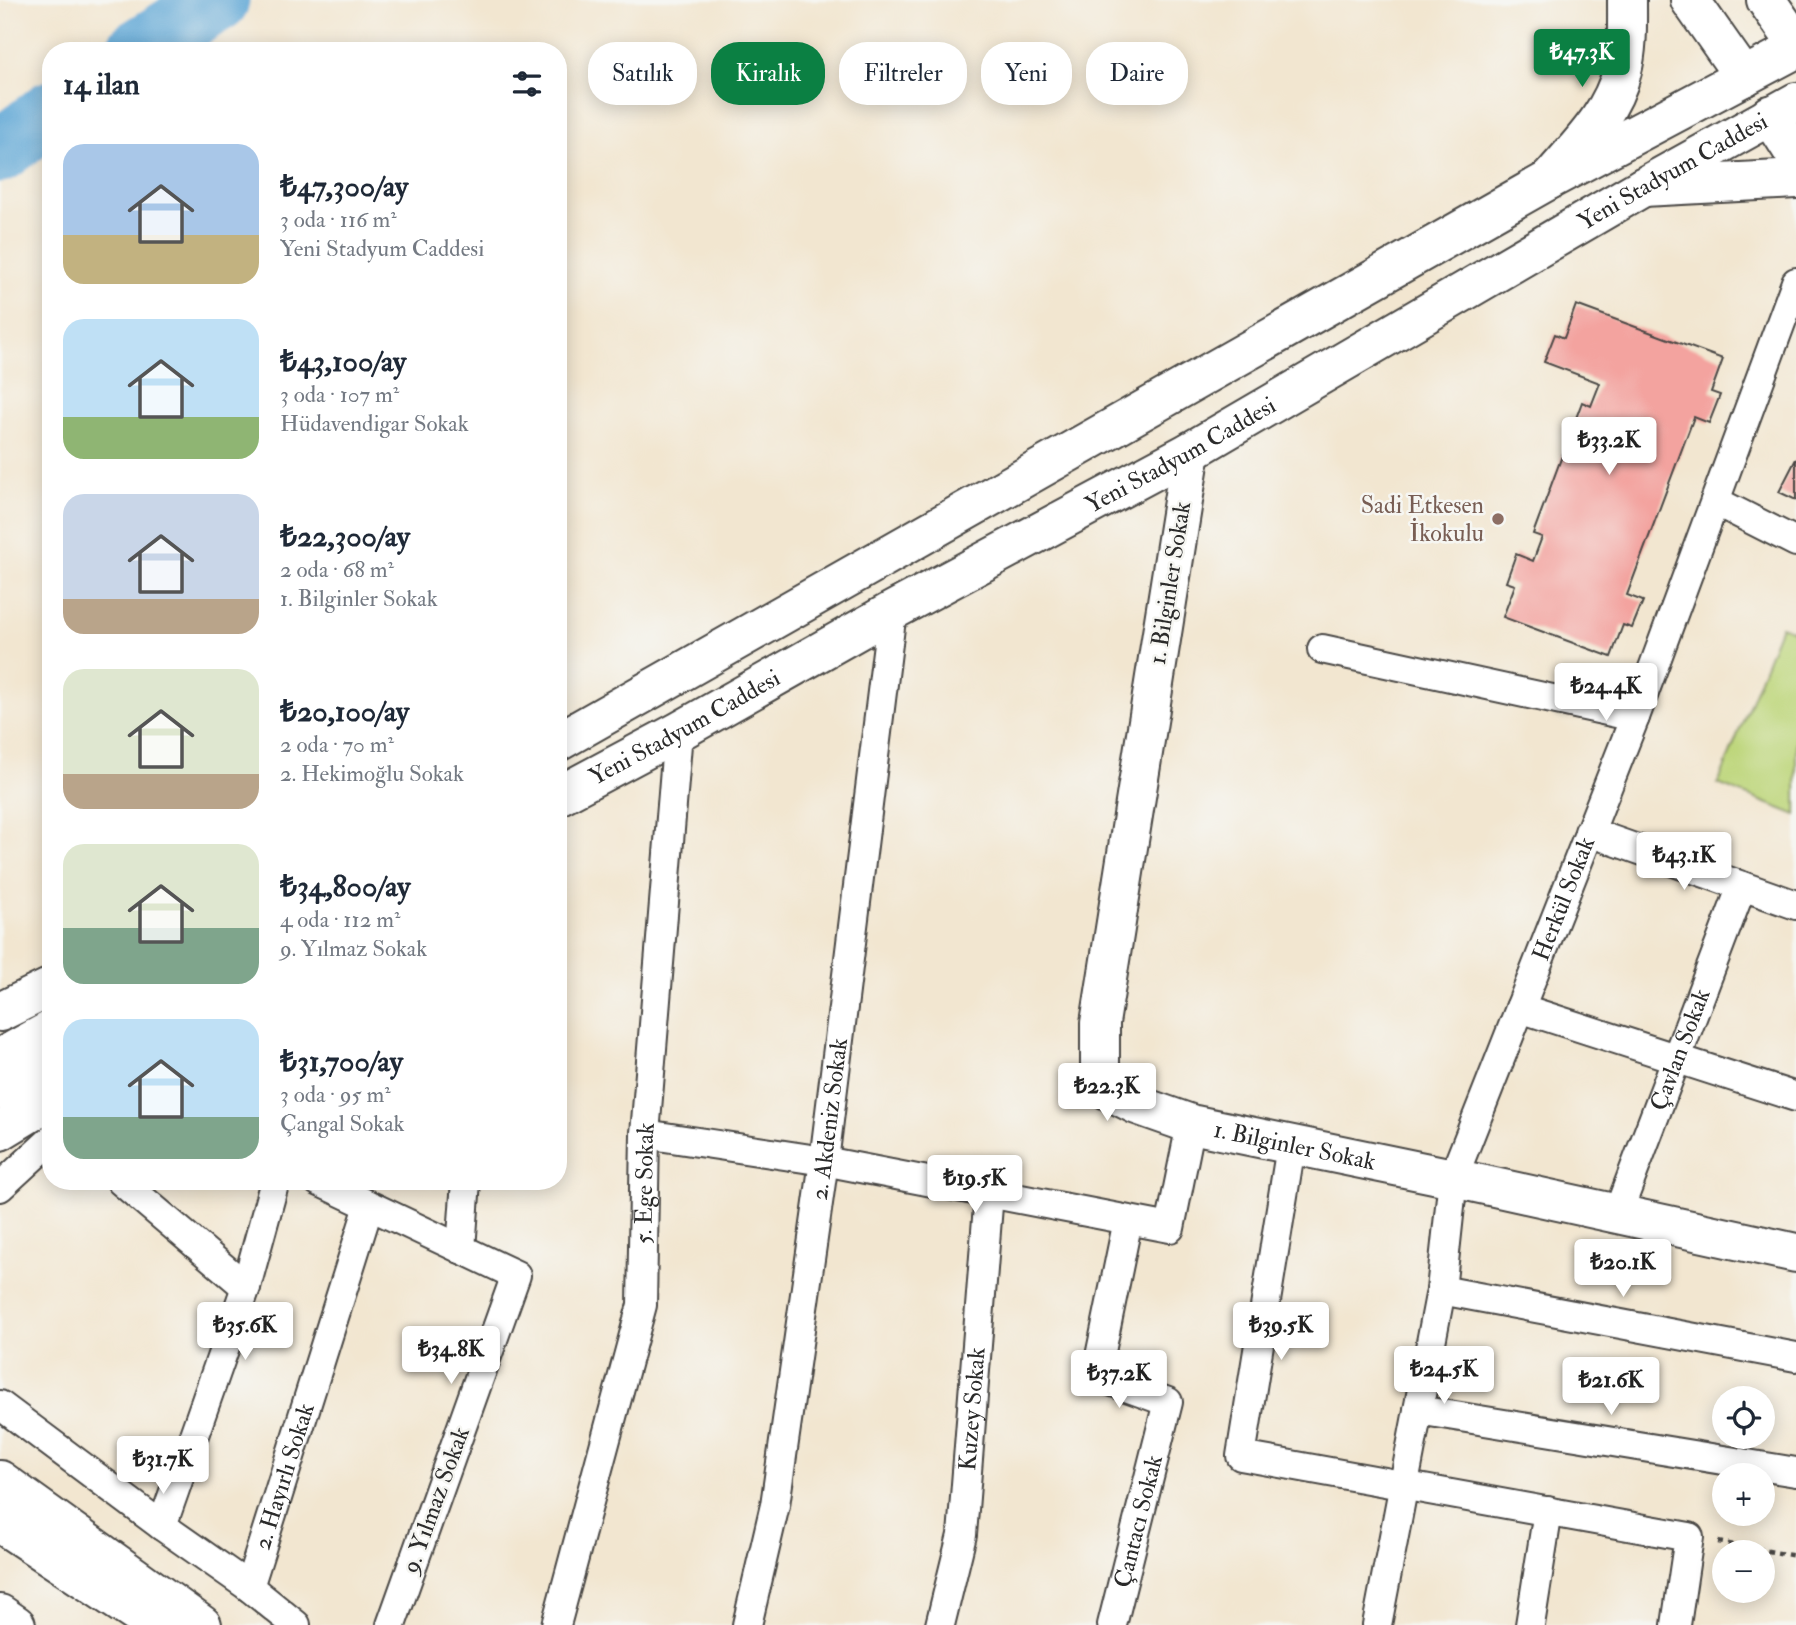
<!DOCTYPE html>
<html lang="tr">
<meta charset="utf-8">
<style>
:root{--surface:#fff;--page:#f2f2f3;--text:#1f2937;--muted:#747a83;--accent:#0b8043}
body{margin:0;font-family:"IM FELL Double Pica",serif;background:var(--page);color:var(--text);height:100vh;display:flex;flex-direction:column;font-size:26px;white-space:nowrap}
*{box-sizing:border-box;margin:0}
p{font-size:23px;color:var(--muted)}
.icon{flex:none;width:38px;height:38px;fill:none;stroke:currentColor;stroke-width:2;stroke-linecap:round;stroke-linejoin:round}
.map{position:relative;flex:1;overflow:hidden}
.side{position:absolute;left:42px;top:42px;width:525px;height:1148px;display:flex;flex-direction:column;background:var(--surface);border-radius:28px;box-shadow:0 4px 18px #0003}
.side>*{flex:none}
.guide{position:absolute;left:588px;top:42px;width:665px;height:63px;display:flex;gap:14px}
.buttons{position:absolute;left:1712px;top:1386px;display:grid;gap:14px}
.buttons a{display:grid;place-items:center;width:63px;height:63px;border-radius:50%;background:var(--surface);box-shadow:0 4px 18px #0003;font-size:35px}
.price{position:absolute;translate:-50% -60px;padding:0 16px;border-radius:7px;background:#fff;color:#222;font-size:23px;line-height:46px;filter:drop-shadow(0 2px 4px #0008)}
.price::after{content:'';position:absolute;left:50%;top:42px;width:21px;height:16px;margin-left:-10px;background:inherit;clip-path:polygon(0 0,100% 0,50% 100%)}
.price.current{background:var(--accent);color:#fff}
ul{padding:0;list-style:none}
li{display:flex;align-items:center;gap:21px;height:175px;padding:0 21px}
li span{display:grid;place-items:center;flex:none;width:196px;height:140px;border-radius:21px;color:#555}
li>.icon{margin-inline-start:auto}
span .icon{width:84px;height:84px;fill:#fffc;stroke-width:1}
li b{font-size:30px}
h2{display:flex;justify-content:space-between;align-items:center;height:84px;padding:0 21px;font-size:30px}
.pill{padding:0 24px;border-radius:28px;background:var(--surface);box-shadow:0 4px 18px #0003;font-size:24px;line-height:63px}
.pill.current{background:var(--accent);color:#fff}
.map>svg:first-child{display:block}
.green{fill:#bdd67a;stroke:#748052;stroke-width:2}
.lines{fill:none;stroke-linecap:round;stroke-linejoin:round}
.river{stroke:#5da6d5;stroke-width:63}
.building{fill:#f3a39f}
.street-casing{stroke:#494744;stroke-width:32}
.secondary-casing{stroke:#494744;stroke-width:42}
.primary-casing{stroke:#494744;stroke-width:42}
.path{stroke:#494744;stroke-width:4.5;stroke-dasharray:5 5;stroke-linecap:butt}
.street{stroke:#fff;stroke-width:28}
.secondary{stroke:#fff;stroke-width:38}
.primary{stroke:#fff;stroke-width:38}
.education-dot{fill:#8d6e63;stroke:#f6f6f2;stroke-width:2.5}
.labels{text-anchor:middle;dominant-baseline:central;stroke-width:5;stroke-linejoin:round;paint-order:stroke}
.street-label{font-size:24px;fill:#2b2b2b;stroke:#f6f6f2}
.education-label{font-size:24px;fill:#785e54;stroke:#f6f6f2;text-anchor:end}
</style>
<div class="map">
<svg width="1796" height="1625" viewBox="0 0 1796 1625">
<rect width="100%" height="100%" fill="#f6f6f2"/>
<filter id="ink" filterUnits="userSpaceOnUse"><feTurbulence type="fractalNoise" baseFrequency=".0143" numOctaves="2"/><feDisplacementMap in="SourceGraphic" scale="14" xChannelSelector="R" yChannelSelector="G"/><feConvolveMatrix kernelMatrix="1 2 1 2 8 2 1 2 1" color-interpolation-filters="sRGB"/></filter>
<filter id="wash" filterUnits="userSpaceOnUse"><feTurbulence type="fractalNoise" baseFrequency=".00686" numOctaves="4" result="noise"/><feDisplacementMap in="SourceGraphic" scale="28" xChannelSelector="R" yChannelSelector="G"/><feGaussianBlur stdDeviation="1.57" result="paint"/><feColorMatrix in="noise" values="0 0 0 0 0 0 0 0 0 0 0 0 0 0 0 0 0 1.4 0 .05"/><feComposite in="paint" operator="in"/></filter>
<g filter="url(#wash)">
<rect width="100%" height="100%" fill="#f2e6d0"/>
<path class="green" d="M1781,626L1796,632V815L1718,784Z"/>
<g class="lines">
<path class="river" d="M137,51L218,0
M0,151L51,112"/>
</g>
<g id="blocks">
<path class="building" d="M1576,305L1723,359L1711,392L1720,395L1709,423L1694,417L1627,595L1643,601L1632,628L1623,625L1611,657L1503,617L1515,585L1506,582L1516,554L1533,561L1542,537L1533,534L1582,402L1591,406L1600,383L1544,362L1555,334L1564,338Z
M1796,459V500L1779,492Z"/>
</g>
</g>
<g filter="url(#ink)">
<use href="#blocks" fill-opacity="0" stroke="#494744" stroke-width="2"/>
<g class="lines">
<g class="street-casing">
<g id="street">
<path d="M1715,501L1796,542"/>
<path d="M1322,649L1635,717"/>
<path d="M1589,832L1796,905"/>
<path d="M1520,1008L1796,1097"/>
<path d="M645,1134L824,1161L1170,1228L1191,1124"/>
<path d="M1291,1146L1241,1456L1689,1537L1676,1625"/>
<path d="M121,1181L246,1287"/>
<path d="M318,1181L516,1275L391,1625"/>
<path d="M0,1187L51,1140"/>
<path id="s1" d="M1617,1215L1742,886"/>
<path d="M461,1249L466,1181"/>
<path d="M1441,1290L1796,1357"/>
<path d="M0,1405L162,1526L249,1587L296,1625"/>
<path d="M1418,1410L1796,1472"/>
<path d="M162,1526L246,1287L275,1181"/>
<path id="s2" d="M249,1587L369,1206"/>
<path id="s3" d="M556,1625L642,1305L645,1134L678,732"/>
<path id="s4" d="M747,1625L775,1505L824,1161L892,611"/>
<path id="s5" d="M940,1625L962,1535L989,1193"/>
<path id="s6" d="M1112,1625L1168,1402L1096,1376L1128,1220"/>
<path id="s7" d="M1377,1625L1441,1290L1453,1178L1635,717L1796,282"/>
<path d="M1530,1625L1548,1511"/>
</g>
</g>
<g class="secondary-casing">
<g id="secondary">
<path d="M1690,0L1744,77"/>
<path d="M1766,0L1796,43"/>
<path d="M1770,115L1796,156"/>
<path d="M1549,180C1577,147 1612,114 1622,71C1628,48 1627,24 1627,0"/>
<path d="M1643,187L1796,179"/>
<path id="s8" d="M1191,451L1100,1023V1086L1137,1105L1191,1124L1453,1178L1796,1253"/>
</g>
</g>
<g class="primary-casing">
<g id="primary">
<path d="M558,742L1549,180L1796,49"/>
<path id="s9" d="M558,796L678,732L892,611L1191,451L1643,187L1796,102"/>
<path d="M0,1012L51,987"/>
<path d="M0,1058L51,1030"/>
<path d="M0,1090L51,1063"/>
<path d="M0,1131L51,1100"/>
<path d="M0,1480L202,1625"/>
<path d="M0,1523L154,1625"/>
<path d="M0,1614L16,1625"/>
</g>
</g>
<path class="path" d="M1718,1542L1796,1556"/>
<use href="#street" class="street"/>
<use href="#secondary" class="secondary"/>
<use href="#primary" class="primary"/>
</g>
</g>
<circle class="education-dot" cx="1498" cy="519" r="7"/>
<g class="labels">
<g class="street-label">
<text stroke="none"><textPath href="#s9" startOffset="1278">Yeni Stadyum Caddesi</textPath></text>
<text stroke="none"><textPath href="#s9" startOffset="710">Yeni Stadyum Caddesi</textPath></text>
<text transform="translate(1170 583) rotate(-81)">1. Bilginler Sokak</text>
<text stroke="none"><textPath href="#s9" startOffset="144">Yeni Stadyum Caddesi</textPath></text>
<text stroke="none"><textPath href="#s7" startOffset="754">Herkül Sokak</textPath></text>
<text stroke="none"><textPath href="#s1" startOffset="177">Çavlan Sokak</textPath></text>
<text stroke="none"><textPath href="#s4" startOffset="513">2. Akdeniz Sokak</textPath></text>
<text stroke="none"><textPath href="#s8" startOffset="847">1. Bilginler Sokak</textPath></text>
<text stroke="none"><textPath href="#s3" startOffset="453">5. Ege Sokak</textPath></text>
<text stroke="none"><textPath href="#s5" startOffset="219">Kuzey Sokak</textPath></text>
<text stroke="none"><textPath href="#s2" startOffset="116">2. Hayırlı Sokak</textPath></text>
<text transform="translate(436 1500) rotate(-70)">9. Yılmaz Sokak</text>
<text stroke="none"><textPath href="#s6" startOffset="107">Çantacı Sokak</textPath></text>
</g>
<g class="education-label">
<text x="1484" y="505">Sadi Etkesen<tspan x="1484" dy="28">İkokulu</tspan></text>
</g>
</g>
</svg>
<div class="buttons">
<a><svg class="icon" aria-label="locate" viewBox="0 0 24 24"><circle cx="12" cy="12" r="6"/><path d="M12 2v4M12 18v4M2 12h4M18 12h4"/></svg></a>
<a>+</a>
<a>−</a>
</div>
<b class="price current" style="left:1582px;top:89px">₺47.3K</b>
<b class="price" style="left:1609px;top:477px">₺33.2K</b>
<b class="price" style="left:1606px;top:723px">₺24.4K</b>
<b class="price" style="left:1684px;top:892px">₺43.1K</b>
<b class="price" style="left:1107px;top:1123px">₺22.3K</b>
<b class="price" style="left:975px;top:1215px">₺19.5K</b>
<b class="price" style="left:1623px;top:1299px">₺20.1K</b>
<b class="price" style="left:245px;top:1362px">₺35.6K</b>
<b class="price" style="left:1281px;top:1362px">₺39.5K</b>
<b class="price" style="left:451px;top:1386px">₺34.8K</b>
<b class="price" style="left:1444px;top:1406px">₺24.5K</b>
<b class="price" style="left:1119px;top:1410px">₺37.2K</b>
<b class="price" style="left:1611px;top:1417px">₺21.6K</b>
<b class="price" style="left:163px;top:1496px">₺31.7K</b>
<div class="guide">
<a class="pill">Satılık</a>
<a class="pill current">Kiralık</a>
<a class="pill">Filtreler</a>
<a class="pill">Yeni</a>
<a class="pill">Daire</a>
</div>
<section class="side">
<h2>14 ilan<svg class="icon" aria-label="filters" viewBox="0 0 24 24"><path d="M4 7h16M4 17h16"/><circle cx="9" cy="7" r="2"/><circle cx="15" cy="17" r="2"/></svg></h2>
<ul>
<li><span style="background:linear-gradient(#a9c7e8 65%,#c2b280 0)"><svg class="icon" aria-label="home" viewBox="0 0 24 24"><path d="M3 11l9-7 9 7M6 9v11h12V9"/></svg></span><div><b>₺47,300/ay</b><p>3 oda · 116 m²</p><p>Yeni Stadyum Caddesi</p></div></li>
<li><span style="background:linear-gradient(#bfe0f5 70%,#8fb573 0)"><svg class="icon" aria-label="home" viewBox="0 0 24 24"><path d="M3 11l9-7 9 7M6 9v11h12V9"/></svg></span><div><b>₺43,100/ay</b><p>3 oda · 107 m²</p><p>Hüdavendigar Sokak</p></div></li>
<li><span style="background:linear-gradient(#c9d6e8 75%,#b9a48a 0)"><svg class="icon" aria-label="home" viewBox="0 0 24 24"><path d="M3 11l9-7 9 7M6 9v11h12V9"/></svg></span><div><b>₺22,300/ay</b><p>2 oda · 68 m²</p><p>1. Bilginler Sokak</p></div></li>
<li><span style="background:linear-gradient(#dfe7d0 75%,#b9a48a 0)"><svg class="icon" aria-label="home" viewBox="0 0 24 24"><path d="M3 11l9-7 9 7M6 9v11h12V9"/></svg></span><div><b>₺20,100/ay</b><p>2 oda · 70 m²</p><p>2. Hekimoğlu Sokak</p></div></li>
<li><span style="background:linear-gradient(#dfe7d0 60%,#7fa58c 0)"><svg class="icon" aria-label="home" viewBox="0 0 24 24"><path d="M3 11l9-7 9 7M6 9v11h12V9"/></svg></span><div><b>₺34,800/ay</b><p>4 oda · 112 m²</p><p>9. Yılmaz Sokak</p></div></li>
<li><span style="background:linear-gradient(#bfe0f5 70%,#7fa58c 0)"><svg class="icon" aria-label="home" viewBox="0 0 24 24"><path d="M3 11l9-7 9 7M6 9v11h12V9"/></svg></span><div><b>₺31,700/ay</b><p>3 oda · 95 m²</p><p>Çangal Sokak</p></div></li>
</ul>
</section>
</div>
